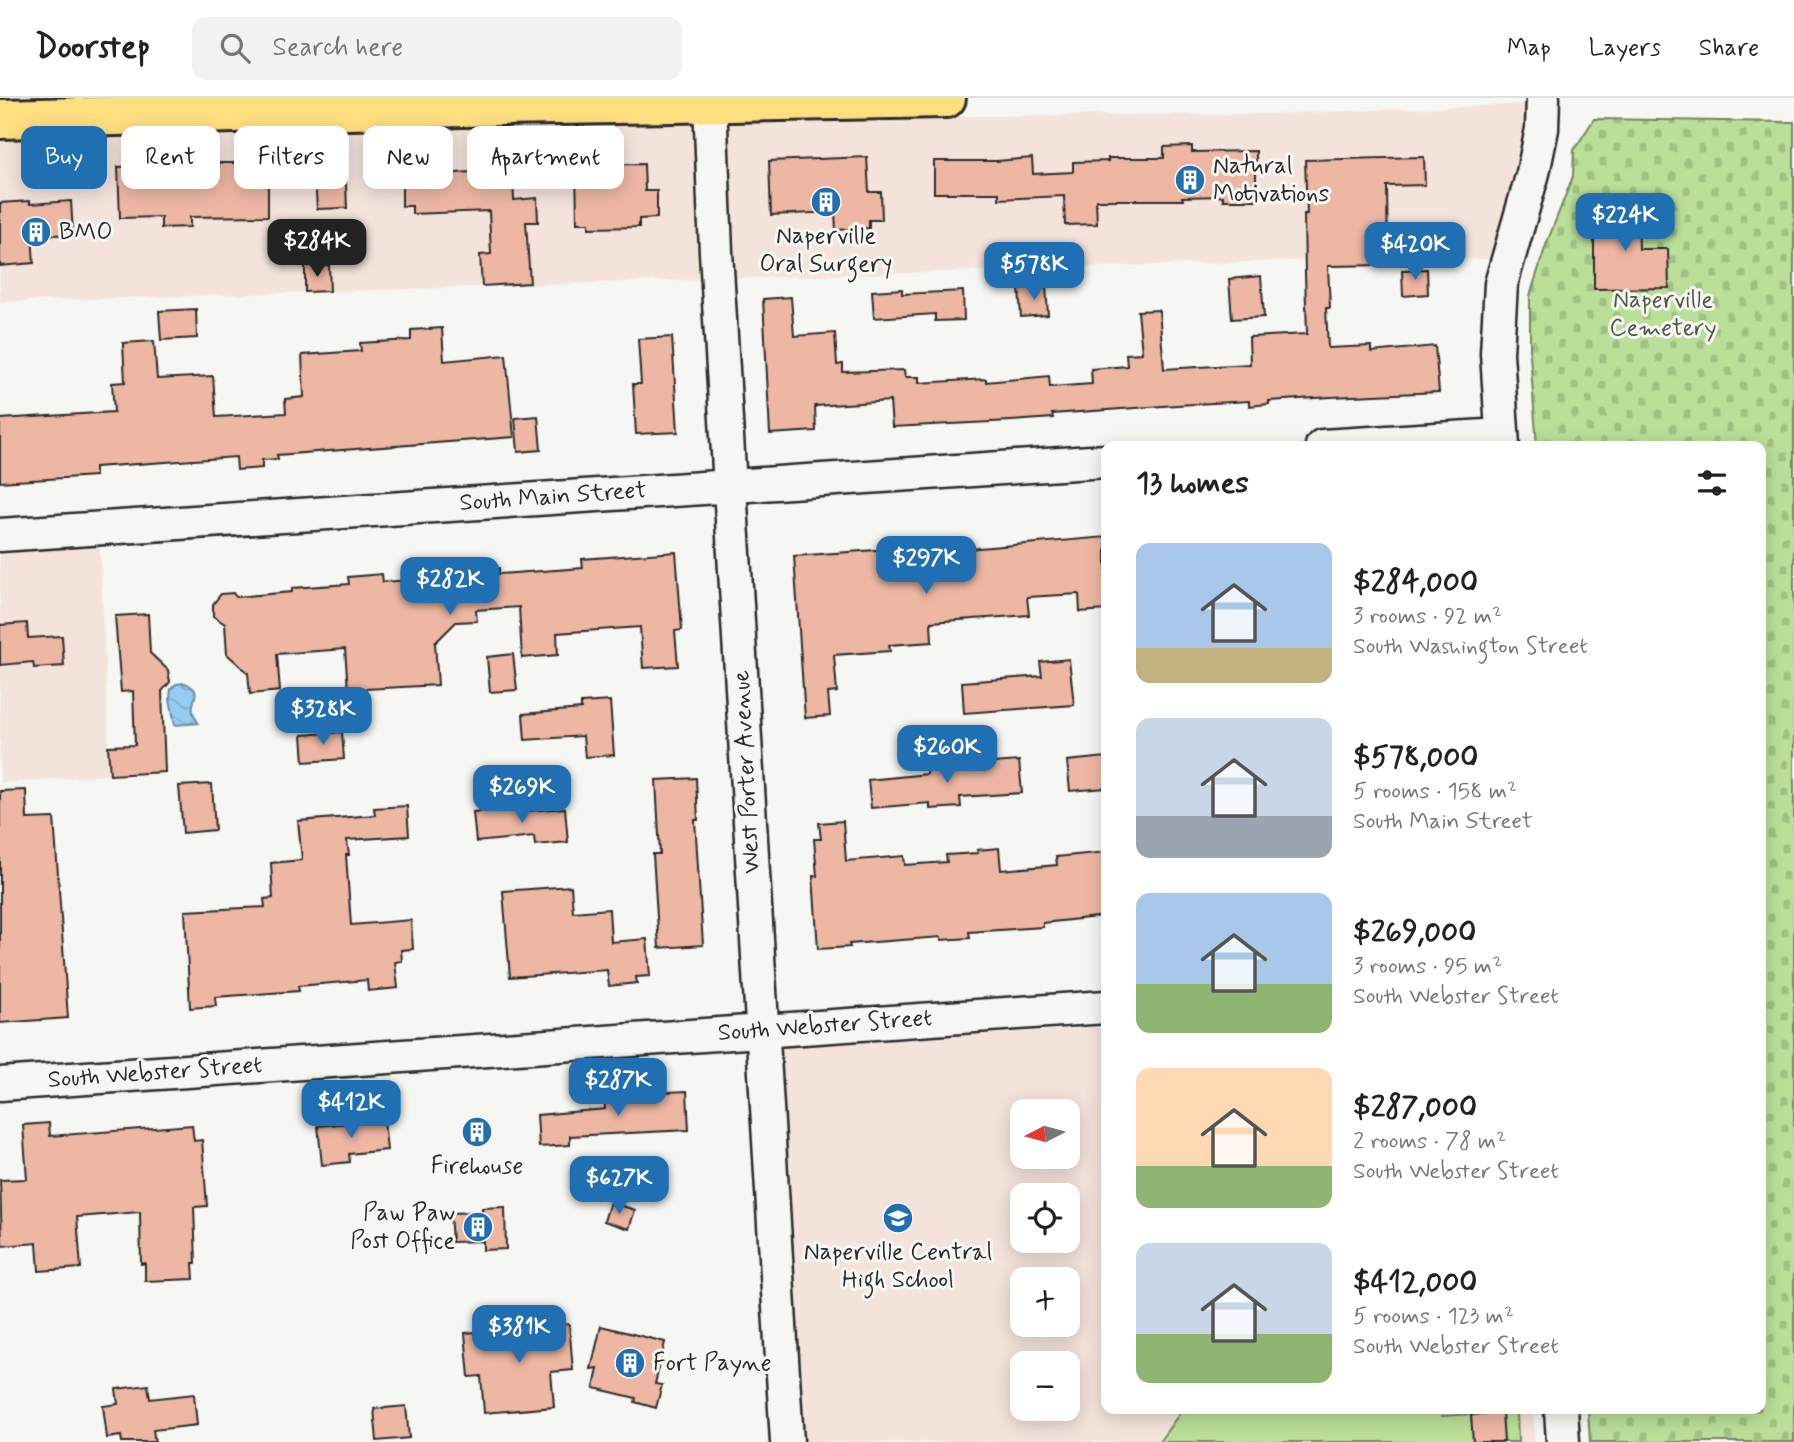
<!DOCTYPE html>
<meta charset="utf-8">
<style>
:root{--surface:#fff;--page:#f2f2f2;--text:#222;--muted:#767676;--line:#e0e0e0;--accent:#1f6fb2}
body{margin:0;font-family:Mynerve,sans-serif;background:var(--page);color:var(--text);height:100vh;display:flex;flex-direction:column;font-size:26px;white-space:nowrap}
*{box-sizing:border-box;margin:0}
p{font-size:23px;color:var(--muted)}
.icon{flex:none;width:38px;height:38px;fill:none;stroke:currentColor;stroke-width:2;stroke-linecap:round;stroke-linejoin:round}
.map{position:relative;flex:1;overflow:hidden}
.details{position:absolute;left:1101px;top:343px;width:665px;height:973px;display:flex;flex-direction:column;background:var(--surface);border-radius:14px;box-shadow:0 4px 18px #0003}
.details>*{flex:none}
.hud{position:absolute;left:21px;top:28px;width:665px;height:63px;display:flex;gap:14px}
.needle{width:46px;rotate:264deg}
.controls{position:absolute;left:1010px;top:1001px;display:grid;gap:14px}
.controls a{display:grid;place-items:center;width:70px;height:70px;border-radius:14px;background:var(--surface);box-shadow:0 4px 18px #0003;font-size:35px}
.price{position:absolute;translate:-50% -60px;padding:0 16px;border-radius:14px;background:var(--accent);color:#fff;font-size:23px;line-height:46px;filter:drop-shadow(0 2px 4px #0008)}
.price::after{content:'';position:absolute;left:50%;top:42px;width:21px;height:16px;margin-left:-10px;background:inherit;clip-path:polygon(0 0,100% 0,50% 100%)}
.price.on{background:#222;color:#fff}
ul{padding:0;list-style:none}
li{display:flex;align-items:center;gap:21px;height:175px;padding:0 35px}
li span{display:grid;place-items:center;flex:none;width:196px;height:140px;border-radius:14px;color:#555}
li>.icon{margin-inline-start:auto}
span .icon{width:84px;height:84px;fill:#fffc;stroke-width:1}
li b{font-size:30px}
h2{display:flex;justify-content:space-between;align-items:center;height:84px;padding:0 35px;font-size:30px}
.tag{padding:0 24px;border-radius:14px;background:var(--surface);box-shadow:0 4px 18px #0003;font-size:24px;line-height:63px}
.tag.on{background:var(--accent);color:#fff}
header{display:flex;align-items:center;gap:42px;box-sizing:border-box;height:98px;padding:0 35px;background:var(--surface);border-bottom:2px solid var(--line)}
header strong{font-size:33px}
nav{display:flex;gap:38px;margin-inline-start:auto;font-size:24px}
.search{width:490px;height:63px;background:var(--page);display:flex;align-items:center;gap:18px;box-sizing:border-box;padding:0 24px;border-radius:14px;color:var(--muted);font-size:26px}
.map>svg:first-child{display:block}
.built{fill:#f4e3db;fill-rule:evenodd}
.grass{fill:#bbdf99;stroke:#738562;stroke-width:2}
.cemetery{fill:url(#cemetery-stones);stroke:#738562;stroke-width:2}
.water{fill:url(#water-waves);stroke:#6a8ca3;stroke-width:2}
.building{fill:#eeb7a4;stroke:#2b2b2b;stroke-width:2}
.lines{fill:none;stroke-linecap:round;stroke-linejoin:round}
.minor-casing{stroke:#2b2b2b;stroke-width:37}
.major-casing{stroke:#2b2b2b;stroke-width:44}
.minor{stroke:#f6f6f2;stroke-width:32}
.major{stroke:#fedf80;stroke-width:38}
.labels{text-anchor:middle;dominant-baseline:central;stroke-width:6;stroke-linejoin:round;paint-order:stroke}
.poi-label{font-size:24px;fill:#2b2b2b;stroke:#f6f6f2;text-anchor:start}
.park-label{font-size:24px;fill:#4f5846;stroke:#f6f6f2}
.street-label{font-size:24px;fill:#2b2b2b;stroke:#f6f6f2}
</style>
<header>
<strong>Doorstep</strong>
<div class="search"><svg class="icon" aria-label="search" viewBox="0 0 24 24"><circle cx="10" cy="10" r="6"/><path d="M15 15l6 6"/></svg>Search here</div>
<nav><a>Map</a><a>Layers</a><a>Share</a></nav>
</header>
<div class="map">
<svg width="1794" height="1344" viewBox="0 0 1794 1344">
<defs>
<pattern id="cemetery-stones" width="16" height="16" patternUnits="userSpaceOnUse" patternTransform="scale(1.75)"><rect width="16" height="16" fill="#bbdf99"/><path d="M2 7V4a2 2 0 0 1 4 0v3zM10 15v-3a2 2 0 0 1 4 0v3z" fill="#a1c084"/></pattern>
<pattern id="water-waves" width="16" height="10" patternUnits="userSpaceOnUse" patternTransform="scale(1.75)"><rect width="16" height="10" fill="#94ccf3"/><path d="M0 5q4-4 8 0t8 0" fill="none" stroke="#80afd0"/></pattern>
</defs>
<rect width="100%" height="100%" fill="#f6f6f2"/>
<filter id="ink" filterUnits="userSpaceOnUse"><feTurbulence type="fractalNoise" baseFrequency=".0143" numOctaves="2"/><feDisplacementMap in="SourceGraphic" scale="14" xChannelSelector="R" yChannelSelector="G"/><feConvolveMatrix kernelMatrix="1 2 1 2 8 2 1 2 1" color-interpolation-filters="sRGB"/></filter>
<g filter="url(#ink)">
<path class="built" d="M1531,6L1490,166L1488,161L1280,163L0,204V37L710,20L1269,16Z
M99,432L110,677L0,685V440Z
M1106,929V1311H1533L1535,1344H788L763,950ZM1022,1013H1068V1059H1022ZM1022,1097H1068V1143H1022ZM1022,1181H1068V1227H1022ZM1022,1265H1068V1311H1022Z"/>
<path class="grass" d="M1183,1311H1441L1442,1318L1517,1313L1518,1344H1159Z"/>
<path class="cemetery" d="M1594,21L1794,24V1344H1590L1588,1311H1760V348H1537L1530,257V198L1546,147L1573,78L1574,52Z"/>
<path class="water" d="M185,585C205,594 190,601 193,614C194,618 197,621 198,625L175,627L170,601L171,591L176,586Z"/>
<path class="building" d="M1192,48V54L1256,53V102H1223V98L1182,99L1183,102H1096L1097,126L1065,127L1064,98L999,101V95H934V63H997L1032,60L1033,76L1073,74V64L1108,63V60H1164V49Z
M247,57H256L268,69V118L190,119V129L161,130V119L120,120L118,69L145,68V72L219,69V65H237Z
M867,59L869,94H881L882,122H869V130L836,132L835,114L771,117L769,63Z
M1424,59L1425,87L1387,88L1388,167L1328,168L1330,210H1326L1328,250L1371,248V254L1435,248L1439,294L1331,299L1269,303V306L1249,308V303L1177,307L1052,316L1053,320L1011,323L892,329L890,303L815,308L816,333L770,336L763,201L791,199L794,238L835,235L837,267L843,266V274L904,272L905,279H919V285L986,281V284L1049,278L1050,289L1092,286L1091,271L1127,268L1126,256L1142,255L1138,213L1159,212L1164,271L1250,266L1249,239L1307,236L1305,176L1304,116H1307L1305,62Z
M512,61L514,102L537,100L538,124H526L530,185L482,188L480,157L491,156L489,113L412,116V108H402V69L441,67V76L487,73L486,63Z
M345,63L347,110L317,111L314,65Z
M644,66L645,93H657V120L639,121V129L589,130V125H577L576,67Z
M30,103V106L71,103L73,136L32,138L34,165L0,168V105Z
M1594,108H1638L1639,151H1668L1669,190L1594,191Z
M329,167L330,193L305,194V168Z
M1427,171L1428,196L1403,198L1402,172Z
M1261,178L1264,219L1232,221L1229,181Z
M1046,188L1048,217L1021,219L1019,190Z
M902,191V196L963,193L964,222L935,223V216L874,220L872,193Z
M196,211L197,240L161,242L159,213Z
M442,230L444,263L506,257L514,339L277,357L278,361L262,362V370L237,372L236,359L95,369V378L0,384V321L114,314L112,285L125,284L123,245L154,243L157,281L213,278L216,319L286,315L285,301L304,299L302,257L361,253L360,245L411,242V232Z
M672,239L678,334L636,336L633,286H641L638,241Z
M538,318L541,352L518,354L515,320Z
M1106,439V512L1080,514L1079,496L1027,499L1029,517L931,524L932,544L889,547L890,553L834,557L837,594L828,595L830,618L805,620L794,458L917,449L916,443L943,441L944,453Z
M676,454L682,532L675,533L678,568L643,570L640,529L557,535L558,557L522,560L519,509L476,512L477,523L456,524L435,545L438,587L348,592L345,551L277,556L280,593L250,596L248,575L227,556L225,526L213,518V506L221,496L233,495L236,499L292,494V490L349,486L348,479L382,476L383,484L456,479V473L499,470V476L583,470L582,461Z
M148,516L150,555L168,572L170,584L162,593L165,674L110,677L108,648L135,647L133,593L121,594L115,518Z
M27,525L28,540L62,538L64,568L34,570L33,564L0,567V527Z
M513,556L517,592L490,594L487,559Z
M1069,561L1074,607L964,615L962,584L1042,578L1040,564Z
M610,603L614,657L585,659L583,638L525,642L523,616L581,611V605Z
M342,634L344,661L304,664L302,637Z
M1106,659V690L1070,693L1067,663Z
M1019,663L1022,695L960,699L961,709L930,711V705L871,710L868,682L927,676V670Z
M696,680L698,722H695L703,847L659,850L653,756H660L656,682Z
M212,686L215,732L183,735L179,688Z
M26,692L27,721L54,720L68,920L0,925V693Z
M407,708L409,738L347,742L349,757H346L351,827L411,822L413,851L401,852L402,863L395,864L398,890L368,893L367,882L298,888L299,893L215,899L216,908L190,910L185,813L265,809L264,801L273,800L271,765L302,762L298,723L375,717L374,710Z
M526,709L527,713L565,710L568,744L535,747L534,738L476,744L473,714Z
M843,723L846,763L904,758L905,767L947,764L946,757L978,755L977,752L999,750L1001,772L1057,767L1056,759L1106,754V818L1043,825V829L969,834L970,840L941,842V839L849,846L850,849L818,851L813,778H817L814,741H821L819,725Z
M571,788L573,814L609,811L611,844L647,841L650,878L636,879L637,885L609,888L607,872L510,879L503,793Z
M687,993L689,1032L570,1038V1047L539,1049L537,1017L605,1011L604,997Z
M384,1022L387,1052L349,1056L350,1064L322,1067L318,1028Z
M49,1025L50,1038L192,1027L194,1043L202,1042L207,1108L194,1109L196,1165H193L194,1181L145,1183V1165L141,1166L140,1114L77,1119L81,1170L39,1173L37,1145L2,1148L0,1082L27,1081L23,1027Z
M610,1104L635,1112L629,1131L604,1123Z
M505,1109L506,1151L483,1152V1143L452,1144L450,1115L482,1114V1110Z
M569,1226L573,1272L551,1274L554,1309L484,1315L481,1278L469,1279L465,1235Z
M601,1228L665,1244L655,1286L662,1287L656,1310L635,1304L636,1300L594,1290L598,1270L591,1271Z
M148,1287L150,1301L194,1296L197,1327L153,1332L155,1344H122L121,1338L107,1340L103,1308L118,1306L116,1291Z
M406,1308L409,1340L377,1343L374,1311Z
M1502,1314L1504,1344H1473L1471,1317Z"/>
<g class="lines">
<g class="minor-casing">
<path id="minor" d="M710,4L716,154L787,1344
M1322,348L1502,337
M1503,348L1497,255L1501,186L1533,75L1542,31L1543,0
M0,437L1106,363
M0,986L1106,909
M1561,1311L1563,1344"/>
</g>
<g class="major-casing">
<path id="major" d="M0,21L502,8L946,0"/>
</g>
<use href="#minor" class="minor"/>
<use href="#major" class="major"/>
</g>
</g>
<defs>
<g id="building-disc" transform="scale(1.575)"><circle r="9.5" fill="#1f6fb2" stroke="#f6f6f2"/><path d="M-4-6H4V6H1V3H-1V6H-4ZM-2.5-4.3h1.7v1.8h-1.7ZM.8-4.3h1.7v1.8H.8ZM-2.5-1h1.7V.8h-1.7ZM.8-1h1.7V.8H.8Z" fill="#fff"/></g>
<g id="school-disc" transform="scale(1.575)"><circle r="9.5" fill="#1f6fb2" stroke="#f6f6f2"/><path d="M0-5L7-2L0 1L-7-2ZM-4 1L0 2.5L4 1V4Q0 6-4 4Z" fill="#fff"/></g>
</defs>
<g fill-rule="evenodd">
<use href="#building-disc" x="1190" y="82"/>
<use href="#building-disc" x="826" y="104"/>
<use href="#building-disc" x="36" y="134"/>
<use href="#building-disc" x="477" y="1034"/>
<use href="#school-disc" x="898" y="1120"/>
<use href="#building-disc" x="478" y="1129"/>
<use href="#building-disc" x="630" y="1265"/>
</g>
<g class="labels">
<g class="poi-label">
<text x="1213" y="68">Natural<tspan x="1213" dy="28">Motivations</tspan></text>
<text x="59" y="134">BMO</text>
<text x="826" y="138" text-anchor="middle">Naperville<tspan x="826" dy="28">Oral Surgery</tspan></text>
<text x="477" y="1068" text-anchor="middle">Firehouse</text>
<text x="455" y="1115" text-anchor="end">Paw Paw<tspan x="455" dy="28">Post Office</tspan></text>
<text x="898" y="1154" text-anchor="middle">Naperville Central<tspan x="898" dy="28">High School</tspan></text>
<text x="653" y="1265">Fort Payne</text>
</g>
<g class="park-label">
<text x="1663" y="202">Naperville<tspan x="1663" dy="28">Cemetery</tspan></text>
</g>
<g class="street-label">
<text transform="translate(553 399) rotate(-4)">South Main Street</text>
<text transform="translate(747 674) rotate(-93)">West Porter Avenue</text>
<text transform="translate(825 928) rotate(-4)">South Webster Street</text>
<text transform="translate(155 975) rotate(-4)">South Webster Street</text>
</g>
</g>
</svg>
<div class="controls">
<a><svg class="needle" viewBox="-14 -14 28 28"><path d="M0-13l5 13h-10z" fill="#e53935"/><path d="M0 13l5-13h-10z" fill="#767676"/></svg></a>
<a><svg class="icon" aria-label="locate" viewBox="0 0 24 24"><circle cx="12" cy="12" r="6"/><path d="M12 2v4M12 18v4M2 12h4M18 12h4"/></svg></a>
<a>+</a>
<a>−</a>
</div>
<b class="price" style="left:1625px;top:155px">$224K</b>
<b class="price on" style="left:317px;top:181px">$284K</b>
<b class="price" style="left:1415px;top:184px">$420K</b>
<b class="price" style="left:1034px;top:204px">$578K</b>
<b class="price" style="left:926px;top:498px">$297K</b>
<b class="price" style="left:450px;top:519px">$282K</b>
<b class="price" style="left:323px;top:649px">$328K</b>
<b class="price" style="left:947px;top:687px">$260K</b>
<b class="price" style="left:522px;top:727px">$269K</b>
<b class="price" style="left:618px;top:1020px">$287K</b>
<b class="price" style="left:351px;top:1042px">$412K</b>
<b class="price" style="left:619px;top:1118px">$627K</b>
<b class="price" style="left:519px;top:1267px">$381K</b>
<div class="hud">
<a class="tag on">Buy</a>
<a class="tag">Rent</a>
<a class="tag">Filters</a>
<a class="tag">New</a>
<a class="tag">Apartment</a>
</div>
<section class="details">
<h2>13 homes<svg class="icon" aria-label="filters" viewBox="0 0 24 24"><path d="M4 7h16M4 17h16"/><circle cx="9" cy="7" r="2"/><circle cx="15" cy="17" r="2"/></svg></h2>
<ul>
<li><span style="background:linear-gradient(#a9c7e8 75%,#c2b280 0)"><svg class="icon" aria-label="home" viewBox="0 0 24 24"><path d="M3 11l9-7 9 7M6 9v11h12V9"/></svg></span><div><b>$284,000</b><p>3 rooms · 92 m²</p><p>South Washington Street</p></div></li>
<li><span style="background:linear-gradient(#c9d6e8 70%,#9aa5b1 0)"><svg class="icon" aria-label="home" viewBox="0 0 24 24"><path d="M3 11l9-7 9 7M6 9v11h12V9"/></svg></span><div><b>$578,000</b><p>5 rooms · 158 m²</p><p>South Main Street</p></div></li>
<li><span style="background:linear-gradient(#a9c7e8 65%,#8fb573 0)"><svg class="icon" aria-label="home" viewBox="0 0 24 24"><path d="M3 11l9-7 9 7M6 9v11h12V9"/></svg></span><div><b>$269,000</b><p>3 rooms · 95 m²</p><p>South Webster Street</p></div></li>
<li><span style="background:linear-gradient(#ffd9b3 70%,#8fb573 0)"><svg class="icon" aria-label="home" viewBox="0 0 24 24"><path d="M3 11l9-7 9 7M6 9v11h12V9"/></svg></span><div><b>$287,000</b><p>2 rooms · 78 m²</p><p>South Webster Street</p></div></li>
<li><span style="background:linear-gradient(#c9d6e8 65%,#8fb573 0)"><svg class="icon" aria-label="home" viewBox="0 0 24 24"><path d="M3 11l9-7 9 7M6 9v11h12V9"/></svg></span><div><b>$412,000</b><p>5 rooms · 123 m²</p><p>South Webster Street</p></div></li>
</ul>
</section>
</div>
